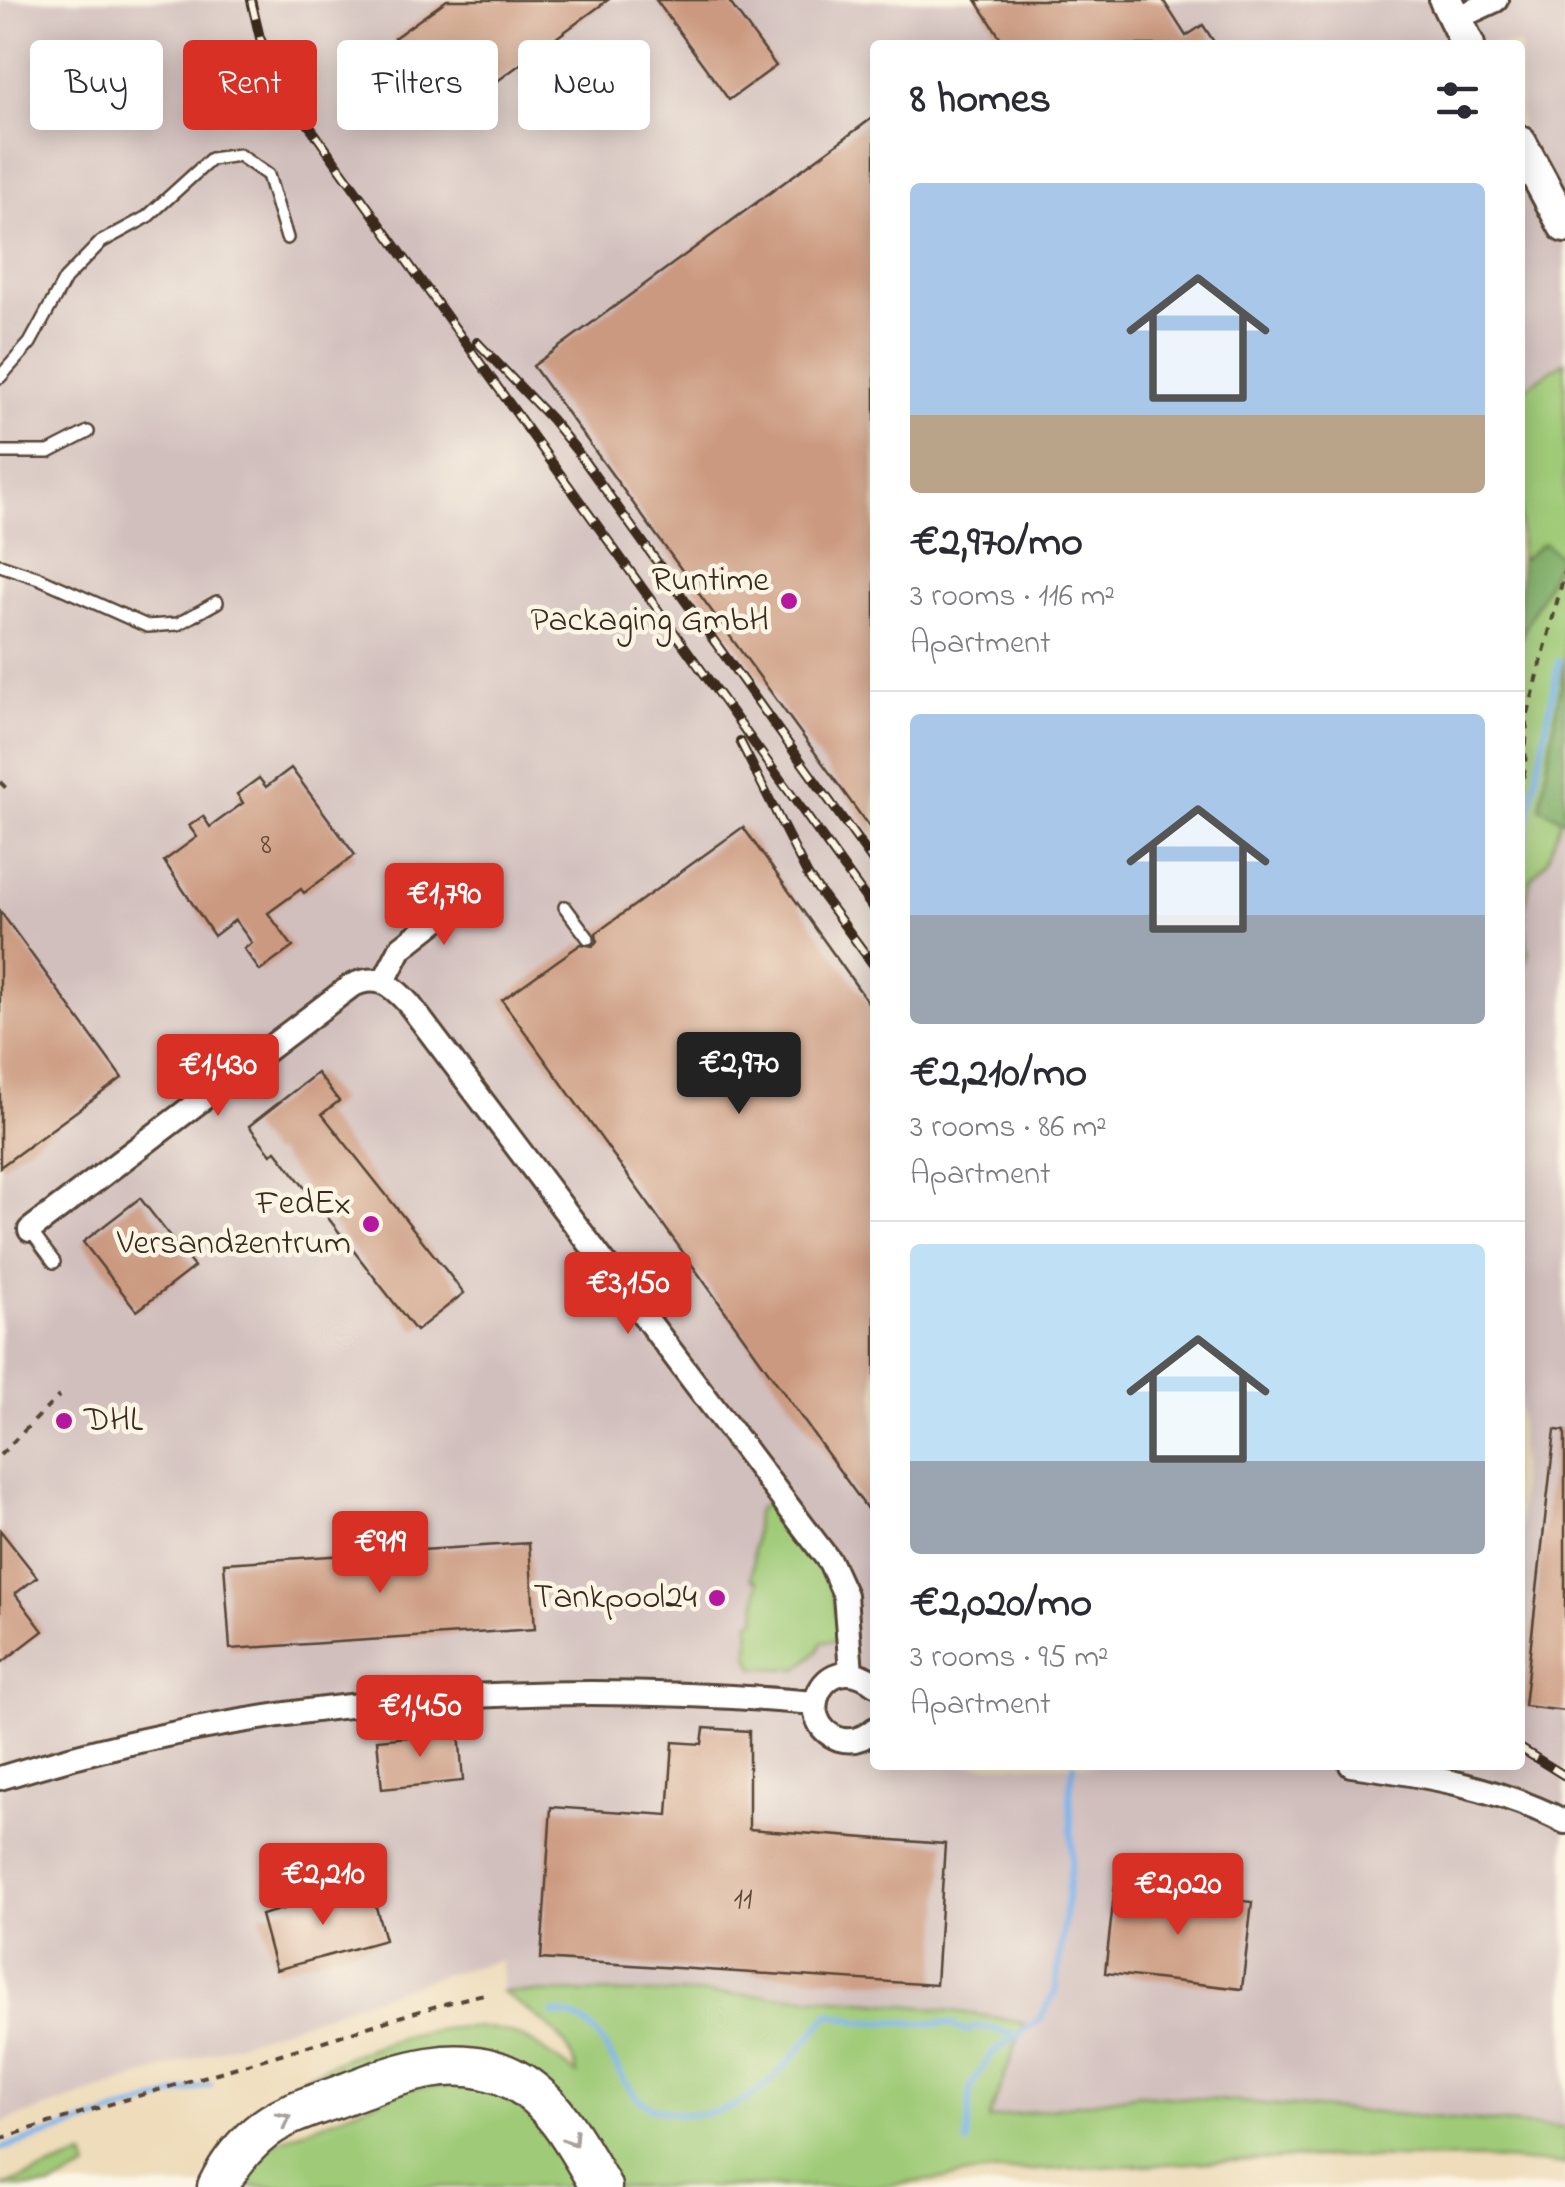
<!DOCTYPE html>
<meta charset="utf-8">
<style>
:root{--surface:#fff;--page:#f7f7f7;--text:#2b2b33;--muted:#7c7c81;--line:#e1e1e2;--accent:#d93025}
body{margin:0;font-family:"Indie Flower",sans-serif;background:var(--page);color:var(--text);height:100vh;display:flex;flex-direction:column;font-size:38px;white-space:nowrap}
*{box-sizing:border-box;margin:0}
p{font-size:32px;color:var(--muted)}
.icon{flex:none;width:55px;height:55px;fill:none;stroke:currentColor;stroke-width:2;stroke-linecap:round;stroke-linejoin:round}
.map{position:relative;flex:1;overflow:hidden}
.panel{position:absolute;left:870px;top:40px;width:655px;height:1730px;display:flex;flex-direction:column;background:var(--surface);border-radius:10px;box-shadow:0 5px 25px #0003}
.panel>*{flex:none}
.top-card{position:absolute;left:30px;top:40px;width:690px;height:90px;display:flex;gap:20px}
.price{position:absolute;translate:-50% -85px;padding:0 22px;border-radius:10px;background:var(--accent);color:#fff;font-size:32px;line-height:65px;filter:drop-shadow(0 2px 5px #0008)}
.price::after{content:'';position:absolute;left:50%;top:60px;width:30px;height:22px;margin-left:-15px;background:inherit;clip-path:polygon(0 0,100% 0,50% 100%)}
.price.selected{background:#222;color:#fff}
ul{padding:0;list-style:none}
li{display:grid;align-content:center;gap:20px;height:530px;padding:0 40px}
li+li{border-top:2px solid var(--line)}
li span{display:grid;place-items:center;height:310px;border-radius:10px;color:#555}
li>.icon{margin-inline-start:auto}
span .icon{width:180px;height:180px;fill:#fffc;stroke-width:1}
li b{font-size:42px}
h2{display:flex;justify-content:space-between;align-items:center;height:120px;padding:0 40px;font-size:42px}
.chip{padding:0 35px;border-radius:10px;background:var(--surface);box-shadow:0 5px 25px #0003;font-size:35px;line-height:90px}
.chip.selected{background:var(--accent);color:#fff}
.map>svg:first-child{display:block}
.industrial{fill:#d1bfbd;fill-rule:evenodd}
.green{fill:#9fca77;stroke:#6d7a4a;stroke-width:2.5}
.forest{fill:#7fae68;stroke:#5d6c43;stroke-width:2.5}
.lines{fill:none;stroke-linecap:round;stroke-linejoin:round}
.stream{stroke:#7cb4ec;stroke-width:6}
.building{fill:#cb997f}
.lane-casing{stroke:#564535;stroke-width:16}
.street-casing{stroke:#564535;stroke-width:28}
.secondary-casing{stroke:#564535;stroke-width:38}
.highway-casing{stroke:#564535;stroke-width:45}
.path{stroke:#564535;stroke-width:4;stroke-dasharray:8 8;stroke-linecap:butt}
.lane{stroke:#fff;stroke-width:11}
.street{stroke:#fff;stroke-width:22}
.secondary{stroke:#fff;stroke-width:32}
.highway{stroke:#fff;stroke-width:40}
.rail-casing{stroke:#3b2a1e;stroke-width:10}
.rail{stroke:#fcf5e5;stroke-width:6;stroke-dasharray:19;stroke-linecap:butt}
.oneway{stroke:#a79f9a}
.poi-dot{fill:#b5179e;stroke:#fcf5e5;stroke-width:4}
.labels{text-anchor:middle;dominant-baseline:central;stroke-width:9;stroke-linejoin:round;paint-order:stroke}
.number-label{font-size:30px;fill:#5f4636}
.poi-label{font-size:35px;fill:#3b2a1e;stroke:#fcf5e5;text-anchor:end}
</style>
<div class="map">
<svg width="1565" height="2187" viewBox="0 0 1565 2187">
<rect width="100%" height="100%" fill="#fcf5e5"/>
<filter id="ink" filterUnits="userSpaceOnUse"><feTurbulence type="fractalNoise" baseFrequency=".01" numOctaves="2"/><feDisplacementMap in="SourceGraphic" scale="20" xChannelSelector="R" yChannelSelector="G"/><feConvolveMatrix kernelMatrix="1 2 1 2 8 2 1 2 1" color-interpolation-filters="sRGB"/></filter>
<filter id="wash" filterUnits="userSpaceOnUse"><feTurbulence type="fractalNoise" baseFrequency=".0048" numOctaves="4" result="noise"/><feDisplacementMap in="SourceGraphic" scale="40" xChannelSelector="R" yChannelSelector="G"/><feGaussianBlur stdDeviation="2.25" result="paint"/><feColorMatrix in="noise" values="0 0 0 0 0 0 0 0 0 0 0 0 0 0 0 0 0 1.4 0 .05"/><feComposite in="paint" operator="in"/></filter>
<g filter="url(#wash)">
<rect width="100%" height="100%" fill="#eedcba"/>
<path class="industrial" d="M0,0H1565V2128L1140,2094L988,2119L1024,2022L778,1993L502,1992L501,1960L439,1976L0,2123ZM875,45H1520V1765H875Z"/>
<path class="green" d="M1565,361V659L1541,806L1561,819L1547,860L1531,878L1524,911L1528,953L1520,982V639L1560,557L1544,543L1520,561V391Z
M771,1503L779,1508C817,1559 837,1574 837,1641L822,1642L818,1651L798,1669L754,1668L749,1656L750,1621L756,1620L758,1580L752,1579L756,1513L761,1506Z
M502,1992C677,1993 852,1989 1024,2023L989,2119L1140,2094L1565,2128V2165L1487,2159L1323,2157L993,2172L879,2187H616L521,2071L291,2101L295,2082C354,2051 444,2012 511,2033C537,2041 555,2060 577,2074C572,2035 532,2014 502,1992Z
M483,2083L530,2110L584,2187H235L269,2145L408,2088Z
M84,2156L88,2169L51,2187H0Z"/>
<path class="forest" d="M1544,543L1560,557L1520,639V561Z
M1565,659V820L1540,807Z"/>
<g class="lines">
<path class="stream" d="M1520,860L1559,661
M553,2014C603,2012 608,2066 636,2096C648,2108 660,2111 677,2113C749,2125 789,2061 829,2014L859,2021L953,2024L965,2032C982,2019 998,2034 1017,2035
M967,2144L971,2086L992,2054L1041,2018L1055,1993L1072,1859L1070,1788L1074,1765
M0,2149L210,2084"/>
</g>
<g id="blocks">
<path class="building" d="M447,0H608L451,115L394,38Z
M656,0H728L776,66L729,100Z
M976,0H1163L1186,36L1203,25L1216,45H1005Z
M875,116V835L533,366Z
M291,768L355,855L304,893L301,889L268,913L293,947L260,971L244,949L252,943L235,920L214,936L164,861L197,837L189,826L203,816L210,827L243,803L237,794L259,778L266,787Z
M743,827L875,1012V1520L502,1000L581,944L593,946L597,941L596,933Z
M0,911L122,1078L0,1167Z
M317,1073L339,1101L322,1114L464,1293L416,1331L276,1151L271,1154L249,1126Z
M140,1198L194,1267L137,1311L83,1242Z
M1555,1430L1565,1431V1711L1524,1706Z
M0,1530L37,1577L15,1594L43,1631L0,1664Z
M529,1543L535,1629L230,1649L224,1563Z
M704,1728L749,1731V1829L945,1844L936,1985L541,1959L551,1807L668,1815L673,1742L702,1744Z
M459,1732L463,1781L382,1789L377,1740Z
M370,1885L385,1940L276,1970L261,1915Z
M1115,1886L1252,1902L1242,1989L1105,1973Z"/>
</g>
</g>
<g filter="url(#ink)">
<use href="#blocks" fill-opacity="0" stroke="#564535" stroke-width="2.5"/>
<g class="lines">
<g class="lane-casing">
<path id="lane" d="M0,377L30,343L65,279L101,242L147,217L211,159L239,155L268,175L287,238
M0,452H49L88,432
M0,565L39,578L147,626L178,624L217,602
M565,907L588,938
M30,1230L54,1262"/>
</g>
<g class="street-casing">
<path id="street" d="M1455,19L1496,0
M384,981L401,948L475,890
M30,1230L351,986C377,973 391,984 409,1004L830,1562L845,1595L851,1672
M875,1684C825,1645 790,1721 839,1739C853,1743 865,1738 875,1729
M1351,1765C1425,1775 1497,1787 1565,1822
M0,1778C264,1696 541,1679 815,1703"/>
</g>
<g class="secondary-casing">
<path id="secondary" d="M1446,0L1468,45
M1520,143L1565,226"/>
</g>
<g class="highway-casing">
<path id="highway" d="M218,2187C229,2164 246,2143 266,2128C287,2113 313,2106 337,2097C393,2076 457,2048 515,2080C556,2103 578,2148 601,2187"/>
</g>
<path class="path" d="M0,782L6,788
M1520,793L1525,768L1527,717L1565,571
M0,1455L59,1396
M0,2139C94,2107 189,2082 284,2053C353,2033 419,2008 489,1993"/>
<use href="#lane" class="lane"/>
<use href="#street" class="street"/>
<use href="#secondary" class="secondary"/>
<use href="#highway" class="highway"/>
<g class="rail-casing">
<path id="rail" d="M251,0L260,38L290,99L875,911
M477,342L551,419L577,451L875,864
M740,741L808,876L875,967
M1520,1748L1565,1776"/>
</g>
<use href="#rail" class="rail"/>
</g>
<defs><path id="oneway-chevron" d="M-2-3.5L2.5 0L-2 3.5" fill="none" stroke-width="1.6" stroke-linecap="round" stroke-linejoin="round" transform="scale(2.5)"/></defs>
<g class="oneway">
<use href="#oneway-chevron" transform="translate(284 2119) rotate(-27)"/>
<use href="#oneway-chevron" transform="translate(572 2139) rotate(57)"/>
</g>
</g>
<g class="poi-dot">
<circle cx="789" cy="601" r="10"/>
<circle cx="371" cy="1224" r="10"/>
<circle cx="64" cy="1421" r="10"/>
<circle cx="717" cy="1598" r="10"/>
</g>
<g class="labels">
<g class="number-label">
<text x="266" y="846">8</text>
<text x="743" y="1901">11</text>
</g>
<g class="poi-label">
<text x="769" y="581">Runtime<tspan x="769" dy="40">Packaging GmbH</tspan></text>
<text x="351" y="1204">FedEx<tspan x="351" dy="40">Versandzentrum</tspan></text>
<text x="84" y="1421" text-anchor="start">DHL</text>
<text x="697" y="1598">Tankpool24</text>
</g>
</g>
</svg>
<b class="price" style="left:444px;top:948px">€1,790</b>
<b class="price selected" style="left:739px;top:1117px">€2,970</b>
<b class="price" style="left:218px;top:1119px">€1,430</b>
<b class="price" style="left:628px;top:1337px">€3,150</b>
<b class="price" style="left:380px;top:1596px">€919</b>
<b class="price" style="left:420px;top:1760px">€1,450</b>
<b class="price" style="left:323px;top:1928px">€2,210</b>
<b class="price" style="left:1178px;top:1938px">€2,020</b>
<div class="top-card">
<a class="chip">Buy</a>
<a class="chip selected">Rent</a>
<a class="chip">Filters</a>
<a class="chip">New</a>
</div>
<section class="panel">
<h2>8 homes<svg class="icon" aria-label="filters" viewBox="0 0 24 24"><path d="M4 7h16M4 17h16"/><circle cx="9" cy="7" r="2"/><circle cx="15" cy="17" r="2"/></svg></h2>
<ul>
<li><span style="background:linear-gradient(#a9c7e8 75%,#b9a48a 0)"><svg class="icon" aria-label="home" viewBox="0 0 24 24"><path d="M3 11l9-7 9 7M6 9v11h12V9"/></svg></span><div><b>€2,970/mo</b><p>3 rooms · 116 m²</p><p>Apartment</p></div></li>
<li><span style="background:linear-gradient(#a9c7e8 65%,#9aa5b1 0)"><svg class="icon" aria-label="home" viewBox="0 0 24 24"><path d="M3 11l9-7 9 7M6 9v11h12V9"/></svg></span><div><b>€2,210/mo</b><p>3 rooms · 86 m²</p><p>Apartment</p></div></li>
<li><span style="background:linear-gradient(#bfe0f5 70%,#9aa5b1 0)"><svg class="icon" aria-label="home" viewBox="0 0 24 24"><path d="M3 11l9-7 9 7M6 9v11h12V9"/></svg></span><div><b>€2,020/mo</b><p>3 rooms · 95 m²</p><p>Apartment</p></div></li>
</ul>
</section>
</div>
